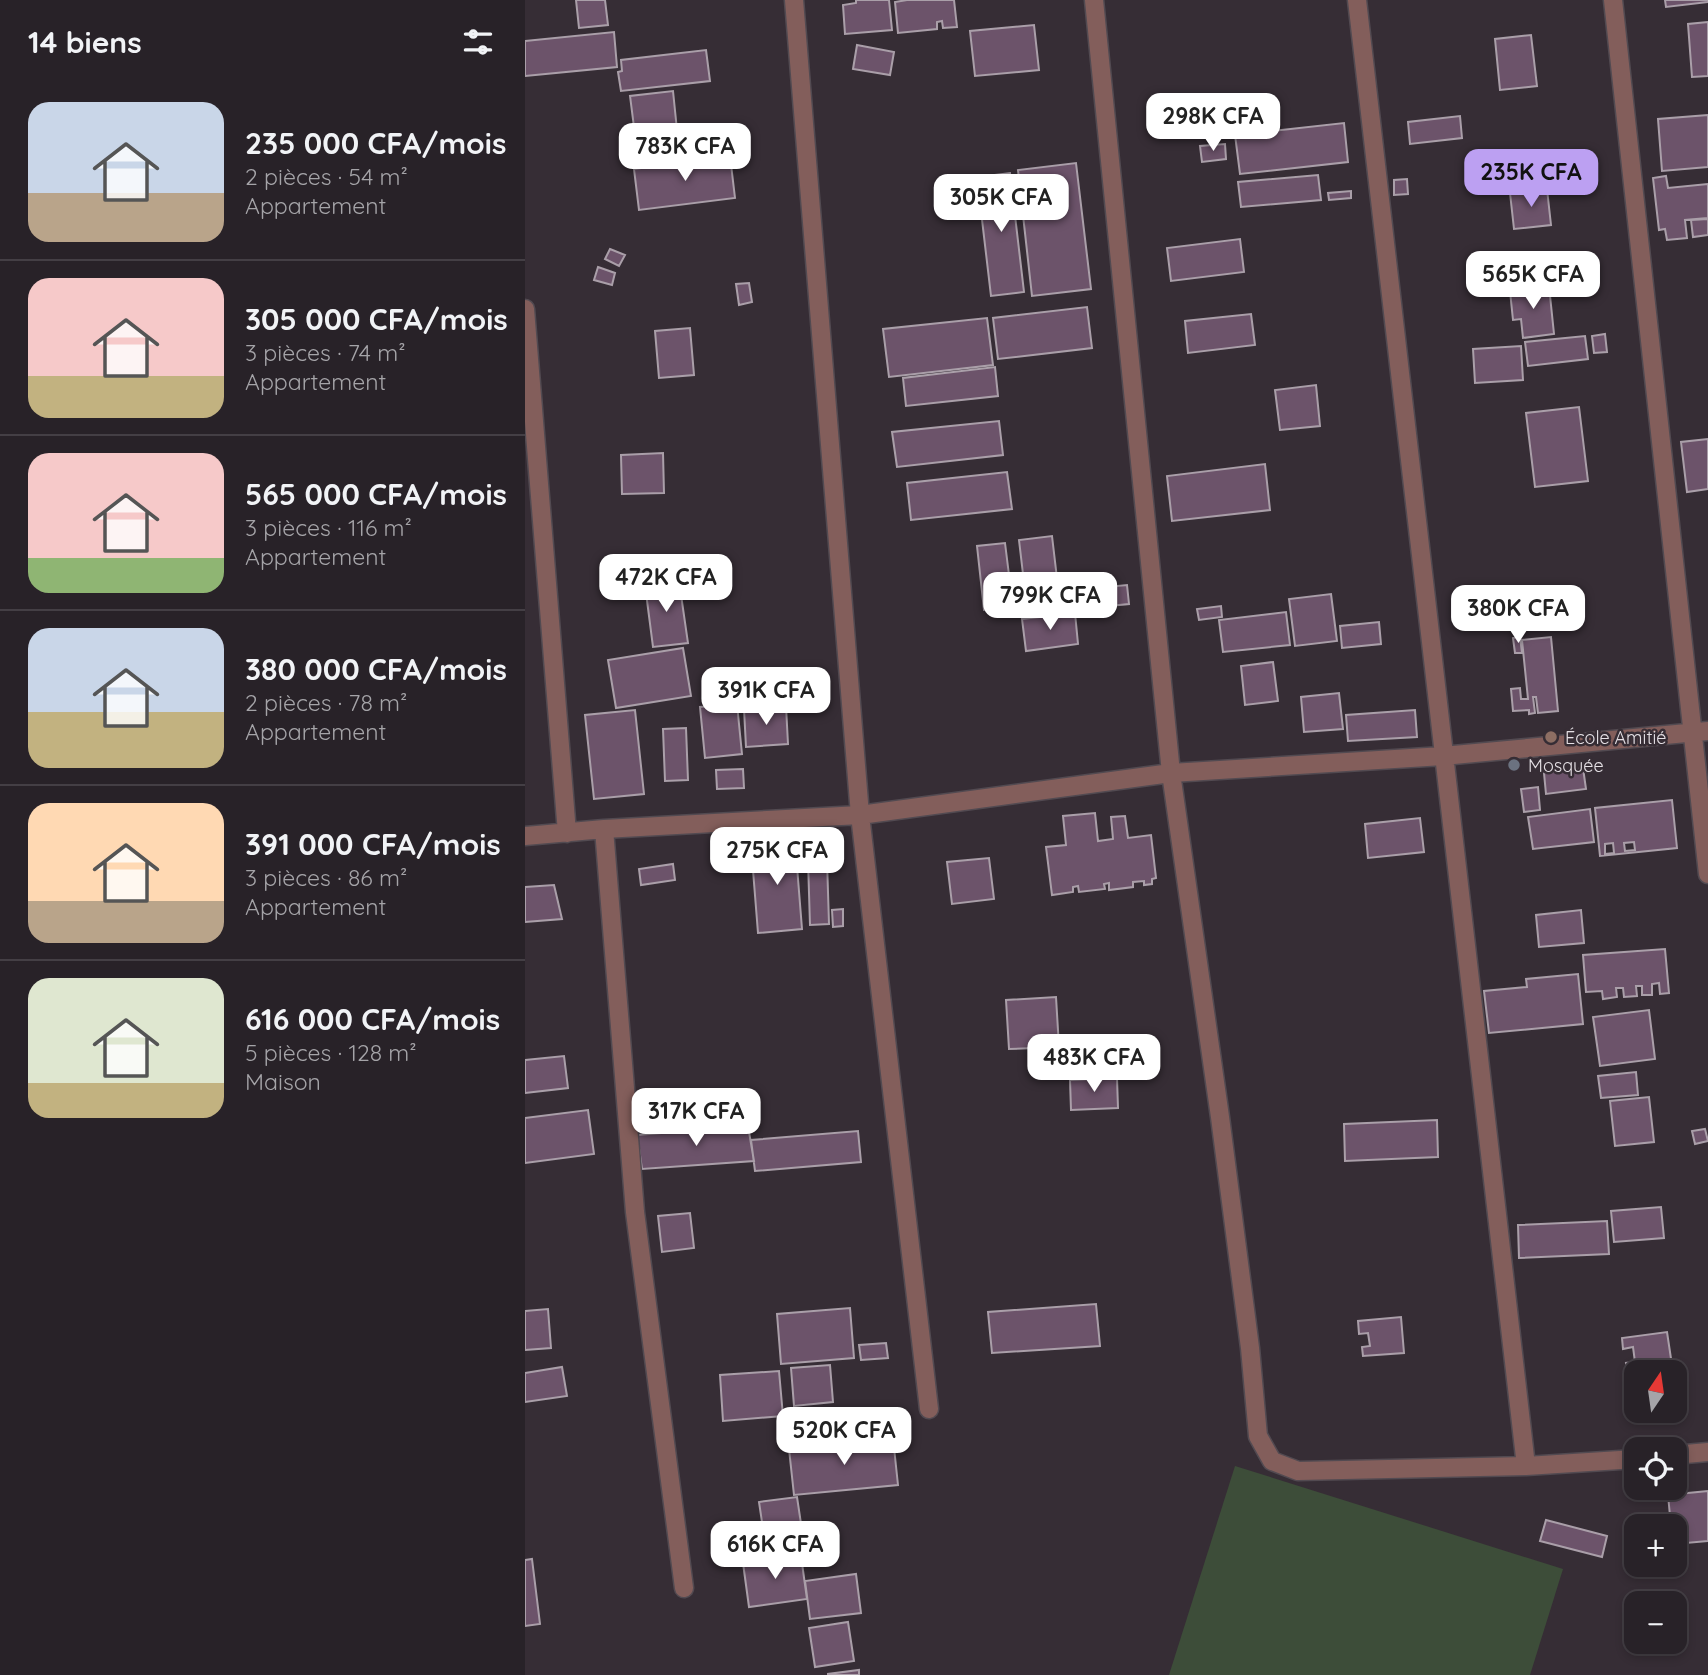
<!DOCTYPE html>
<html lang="fr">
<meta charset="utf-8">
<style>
:root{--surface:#282228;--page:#302a30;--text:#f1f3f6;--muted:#a5a4a8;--line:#443f45;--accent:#bca0f2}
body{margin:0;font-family:Quicksand,sans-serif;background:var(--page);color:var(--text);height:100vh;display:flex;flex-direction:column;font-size:26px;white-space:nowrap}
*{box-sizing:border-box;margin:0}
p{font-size:23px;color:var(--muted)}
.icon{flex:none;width:38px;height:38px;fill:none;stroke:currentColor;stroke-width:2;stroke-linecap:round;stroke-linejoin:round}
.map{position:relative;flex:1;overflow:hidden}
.drawer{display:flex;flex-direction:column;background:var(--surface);width:525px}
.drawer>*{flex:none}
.needle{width:46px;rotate:13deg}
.fabs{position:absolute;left:1099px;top:1360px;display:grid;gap:14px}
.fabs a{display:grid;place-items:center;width:63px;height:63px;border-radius:14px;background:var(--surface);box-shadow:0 4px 10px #0003,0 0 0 2px var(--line);font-size:35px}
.price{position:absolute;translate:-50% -60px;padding:0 16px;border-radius:14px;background:#fff;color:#222;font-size:23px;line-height:46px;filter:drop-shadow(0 2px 4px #0008)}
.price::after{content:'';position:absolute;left:50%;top:42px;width:21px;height:16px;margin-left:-10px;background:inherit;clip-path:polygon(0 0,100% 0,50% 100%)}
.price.on{background:var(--accent);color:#111}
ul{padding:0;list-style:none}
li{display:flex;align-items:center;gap:21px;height:175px;padding:0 28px}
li+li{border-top:2px solid var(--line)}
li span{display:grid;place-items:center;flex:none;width:196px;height:140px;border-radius:21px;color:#555}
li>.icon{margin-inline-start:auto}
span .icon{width:84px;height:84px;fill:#fffc;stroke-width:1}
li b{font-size:30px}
h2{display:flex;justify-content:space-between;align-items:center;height:84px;padding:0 28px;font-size:30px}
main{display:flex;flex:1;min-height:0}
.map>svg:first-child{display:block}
.green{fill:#3d4d39}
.building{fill:#6c536a;stroke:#aa9fa9;stroke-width:2;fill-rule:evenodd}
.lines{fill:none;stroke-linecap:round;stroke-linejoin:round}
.minor-casing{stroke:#524a51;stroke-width:21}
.minor{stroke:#835e5b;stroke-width:18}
.education-dot{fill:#8d6e63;stroke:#362d35;stroke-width:2.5}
.worship-dot{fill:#6b7280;stroke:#362d35;stroke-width:2.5}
.labels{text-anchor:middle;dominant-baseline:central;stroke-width:5;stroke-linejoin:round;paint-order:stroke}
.poi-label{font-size:18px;fill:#e5e0e5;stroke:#362d35;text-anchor:start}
</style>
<main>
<section class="drawer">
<h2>14 biens<svg class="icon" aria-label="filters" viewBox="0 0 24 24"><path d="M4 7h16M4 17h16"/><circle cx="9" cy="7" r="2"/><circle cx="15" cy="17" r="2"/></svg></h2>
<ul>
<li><span style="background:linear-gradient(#c9d6e8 65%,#b9a48a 0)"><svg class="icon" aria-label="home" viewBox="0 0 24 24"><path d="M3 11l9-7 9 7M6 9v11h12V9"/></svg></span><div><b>235 000 CFA/mois</b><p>2 pièces · 54 m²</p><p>Appartement</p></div></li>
<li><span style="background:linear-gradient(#f6c9c9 70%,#c2b280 0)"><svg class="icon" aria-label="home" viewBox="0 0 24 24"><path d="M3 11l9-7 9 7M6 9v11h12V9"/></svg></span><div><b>305 000 CFA/mois</b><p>3 pièces · 74 m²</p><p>Appartement</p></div></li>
<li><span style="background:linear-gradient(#f6c9c9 75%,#8fb573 0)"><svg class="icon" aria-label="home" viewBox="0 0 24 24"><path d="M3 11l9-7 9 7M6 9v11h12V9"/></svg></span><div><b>565 000 CFA/mois</b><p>3 pièces · 116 m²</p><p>Appartement</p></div></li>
<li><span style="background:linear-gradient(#c9d6e8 60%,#c2b280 0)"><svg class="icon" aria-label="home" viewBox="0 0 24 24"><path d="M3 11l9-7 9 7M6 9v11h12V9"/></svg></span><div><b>380 000 CFA/mois</b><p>2 pièces · 78 m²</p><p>Appartement</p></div></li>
<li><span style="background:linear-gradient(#ffd9b3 70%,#b9a48a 0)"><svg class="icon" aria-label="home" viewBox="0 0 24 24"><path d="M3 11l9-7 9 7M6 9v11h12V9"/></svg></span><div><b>391 000 CFA/mois</b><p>3 pièces · 86 m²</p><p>Appartement</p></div></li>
<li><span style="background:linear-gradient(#dfe7d0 75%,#c2b280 0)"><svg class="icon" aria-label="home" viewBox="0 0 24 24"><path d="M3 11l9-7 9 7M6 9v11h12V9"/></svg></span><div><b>616 000 CFA/mois</b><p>5 pièces · 128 m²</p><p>Maison</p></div></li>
</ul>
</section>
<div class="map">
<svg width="1183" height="1675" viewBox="0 0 1183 1675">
<rect width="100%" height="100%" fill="#362d35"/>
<path class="green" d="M710,1466L1038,1569L1005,1675H644Z"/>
<path class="building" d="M51,0H80L83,25L54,28Z
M331,0H364L367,30L320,34L318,5L331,3Z
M382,0H429L432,27L418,28L417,21L412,22V29L373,33L370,2Z
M1140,0H1183V2L1141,7Z
M1183,22V76L1167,77L1163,24Z
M509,25L514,70L450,76L445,31Z
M89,32L92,67L0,76V41Z
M1006,35L1012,86L975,90L970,39Z
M332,45L369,52L365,75L328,69Z
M181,50L185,81L96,91L93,72L97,71L96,60Z
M148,91L152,130L110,135L105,96Z
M1183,115V167L1137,171L1133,119Z
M935,116L937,138L885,144L883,122Z
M819,123L823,162L715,174L710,135Z
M700,144L701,159L677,162L675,146Z
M205,156L210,198L114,210L109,169Z
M551,163L566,289L507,296L493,170Z
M485,173L499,292L466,296L452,177Z
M793,175L796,200L716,207L713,182Z
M1141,176L1143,188L1183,184V218L1160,220L1162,238L1142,240L1140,229L1134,230L1128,178Z
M882,179L883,194L869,195V180Z
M1022,189L1026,225L989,229L985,193Z
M826,191V198L804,200L803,193Z
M1183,219V235L1168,237L1166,220Z
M715,239L719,272L646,281L642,248Z
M85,249L100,255L94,266L80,259Z
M980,265L982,282L948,285L946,269Z
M73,267L90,273L87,285L69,280Z
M224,283L227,302L214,305L211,284Z
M1024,286L1029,334L998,338L996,319L988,320L985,291Z
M562,307L567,348L473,359L468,318Z
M726,314L730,345L663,353L660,321Z
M462,318L468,365L364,377L358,329Z
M165,328L169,375L134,378L130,331Z
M1080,334L1082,352L1069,353L1067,336Z
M1060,336L1063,359L1003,366L1000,342Z
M996,346L998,380L950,383L948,349Z
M470,367L473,396L381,406L378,378Z
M791,385L795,426L755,430L750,390Z
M1054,407L1063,481L1010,487L1001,413Z
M474,421L478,455L372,467L367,432Z
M1183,439V489L1162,492L1156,442Z
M138,453L139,493L97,494L96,455Z
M740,464L745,510L647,521L642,476Z
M482,472L487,509L386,520L382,483Z
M527,536L535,604L502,608L494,540Z
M480,543L488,607L459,610L452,546Z
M154,581L163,643L128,647L120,585Z
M602,585L604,604L543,610L541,591Z
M806,594L812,641L770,646L764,599Z
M696,606L697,617L674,620L672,609Z
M761,612L765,645L698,652L694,620Z
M550,613L553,644L501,651L497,619Z
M854,622L856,644L817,648L815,626Z
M995,637L997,653H990L988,638Z
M1026,637L1033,711L1013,713L1011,697H1008L1010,713L1004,714V710L988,711L986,689L995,688L996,699H1003L997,640Z
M158,648L166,696L91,708L83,660Z
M748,662L753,701L720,705L716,666Z
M814,693L818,729L779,732L776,697Z
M212,704L217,754L180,758L175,707Z
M261,706L263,744L221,747L219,709Z
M110,710L119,794L69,799L60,715Z
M890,710L892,737L823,741L821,715Z
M161,728L163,780L140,781L138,729Z
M1058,768L1061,789L1021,794L1019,773Z
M218,769L219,788L192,789L191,770Z
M1013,787L1015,810L999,812L996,789Z
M1147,800L1152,848L1075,856L1070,808ZM1109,842L1110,850L1100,851L1099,843ZM1088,843L1089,853L1080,854V844Z
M1065,809L1069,842L1008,849L1003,817Z
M570,813L573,841L588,839L586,817L600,816L603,838L626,835L631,878L627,879V884L619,885V881L608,882V887L584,890V883L579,884L580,889L554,892L553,886L548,887V892L527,895L521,847L541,845L538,816Z
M895,818L899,852L843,858L840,824Z
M270,841L277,929L233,933L226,845Z
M464,858L469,899L427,904L422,862Z
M302,860L304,924L285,925L283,861Z
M148,864L150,880L116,885L114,869Z
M29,885L37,919L0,922V887Z
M318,909V926L308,927L307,910Z
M1056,910L1059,943L1014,947L1011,915Z
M1140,949L1144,993L1135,994L1134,983L1127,984V995H1117V986H1111L1112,996L1099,997L1098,988H1091L1092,997L1078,999L1077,991L1061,992L1058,955Z
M1053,974L1058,1024L964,1033L959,991L1002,987L1001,979Z
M531,997L534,1047L484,1049L481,1000Z
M1124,1010L1130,1059L1075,1066L1068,1017Z
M39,1056L43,1088L0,1093V1060Z
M1111,1072L1113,1095L1076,1098L1073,1076Z
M592,1078L593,1108L546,1110L545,1080Z
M1124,1097L1129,1142L1090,1146L1085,1101Z
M63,1110L69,1154L0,1163V1118Z
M912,1120L913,1157L820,1161L819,1124Z
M223,1126L229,1161L117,1169L112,1135Z
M1180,1129L1183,1141L1170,1144L1167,1131Z
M333,1131L336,1162L230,1171L226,1140Z
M1136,1207L1139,1238L1089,1242L1086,1211Z
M165,1213L169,1248L137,1252L133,1216Z
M1082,1221L1084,1254L994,1258L993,1225Z
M571,1304L575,1346L467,1353L463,1312Z
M325,1308L329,1358L256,1364L252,1314Z
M23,1309L26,1348L0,1350V1311Z
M876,1317L879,1353L838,1356L837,1347L845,1346L843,1333L834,1334L833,1321Z
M1142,1332L1148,1372H1111V1377L1103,1378L1101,1363L1110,1362L1108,1347L1098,1349L1097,1338Z
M361,1343L363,1358L336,1360L334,1345Z
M305,1365L308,1402L269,1406L266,1368Z
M37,1367L42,1396L0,1402V1373Z
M254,1371L258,1416L198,1421L195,1375Z
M1150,1374H1152L1157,1405L1150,1406Z
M1111,1380V1410H1120L1108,1413L1103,1382Z
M368,1438L373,1485L269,1495L264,1449Z
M1183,1491V1541L1150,1544V1526H1146L1143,1495Z
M272,1497L278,1537L240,1542L234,1502Z
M1021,1520L1082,1536L1077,1557L1015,1541Z
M276,1556L282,1599L224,1607L218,1563Z
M7,1559L15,1624L0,1626V1560Z
M331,1574L336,1613L285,1619L280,1581Z
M323,1622L329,1661L290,1667L284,1628Z
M334,1670V1675H303V1674Z"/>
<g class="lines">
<g class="minor-casing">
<path id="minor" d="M269,0L335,815L404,1409
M569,0L646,773L695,1117L725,1348L733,1436L747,1461L773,1471L1001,1466L1111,1459
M832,0L1001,1466
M1088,0L1183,874
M0,309L42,833
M79,829L110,1212L159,1588
M0,836L79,829L335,815L646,773L918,756L1183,731
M1150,1455L1183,1452"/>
</g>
<use href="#minor" class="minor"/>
</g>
<circle class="education-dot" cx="1026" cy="737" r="7"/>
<circle class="worship-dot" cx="989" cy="765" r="7"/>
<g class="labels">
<g class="poi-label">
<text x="1040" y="737">École Amitié</text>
<text x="1003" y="765">Mosquée</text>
</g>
</g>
</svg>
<div class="fabs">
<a><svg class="needle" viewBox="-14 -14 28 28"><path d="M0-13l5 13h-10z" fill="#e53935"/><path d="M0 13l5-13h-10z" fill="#a5a4a8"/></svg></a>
<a><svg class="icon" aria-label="locate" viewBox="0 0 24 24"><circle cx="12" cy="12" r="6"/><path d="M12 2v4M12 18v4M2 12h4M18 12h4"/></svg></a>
<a>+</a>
<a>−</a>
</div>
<b class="price" style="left:688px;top:153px">298K CFA</b>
<b class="price" style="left:160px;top:183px">783K CFA</b>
<b class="price on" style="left:1006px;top:209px">235K CFA</b>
<b class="price" style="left:476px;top:234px">305K CFA</b>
<b class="price" style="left:1008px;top:311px">565K CFA</b>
<b class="price" style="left:141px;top:614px">472K CFA</b>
<b class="price" style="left:525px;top:632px">799K CFA</b>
<b class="price" style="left:993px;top:645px">380K CFA</b>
<b class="price" style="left:241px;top:727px">391K CFA</b>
<b class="price" style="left:252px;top:887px">275K CFA</b>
<b class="price" style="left:569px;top:1094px">483K CFA</b>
<b class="price" style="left:171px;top:1148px">317K CFA</b>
<b class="price" style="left:319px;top:1467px">520K CFA</b>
<b class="price" style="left:250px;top:1581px">616K CFA</b>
</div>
</main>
